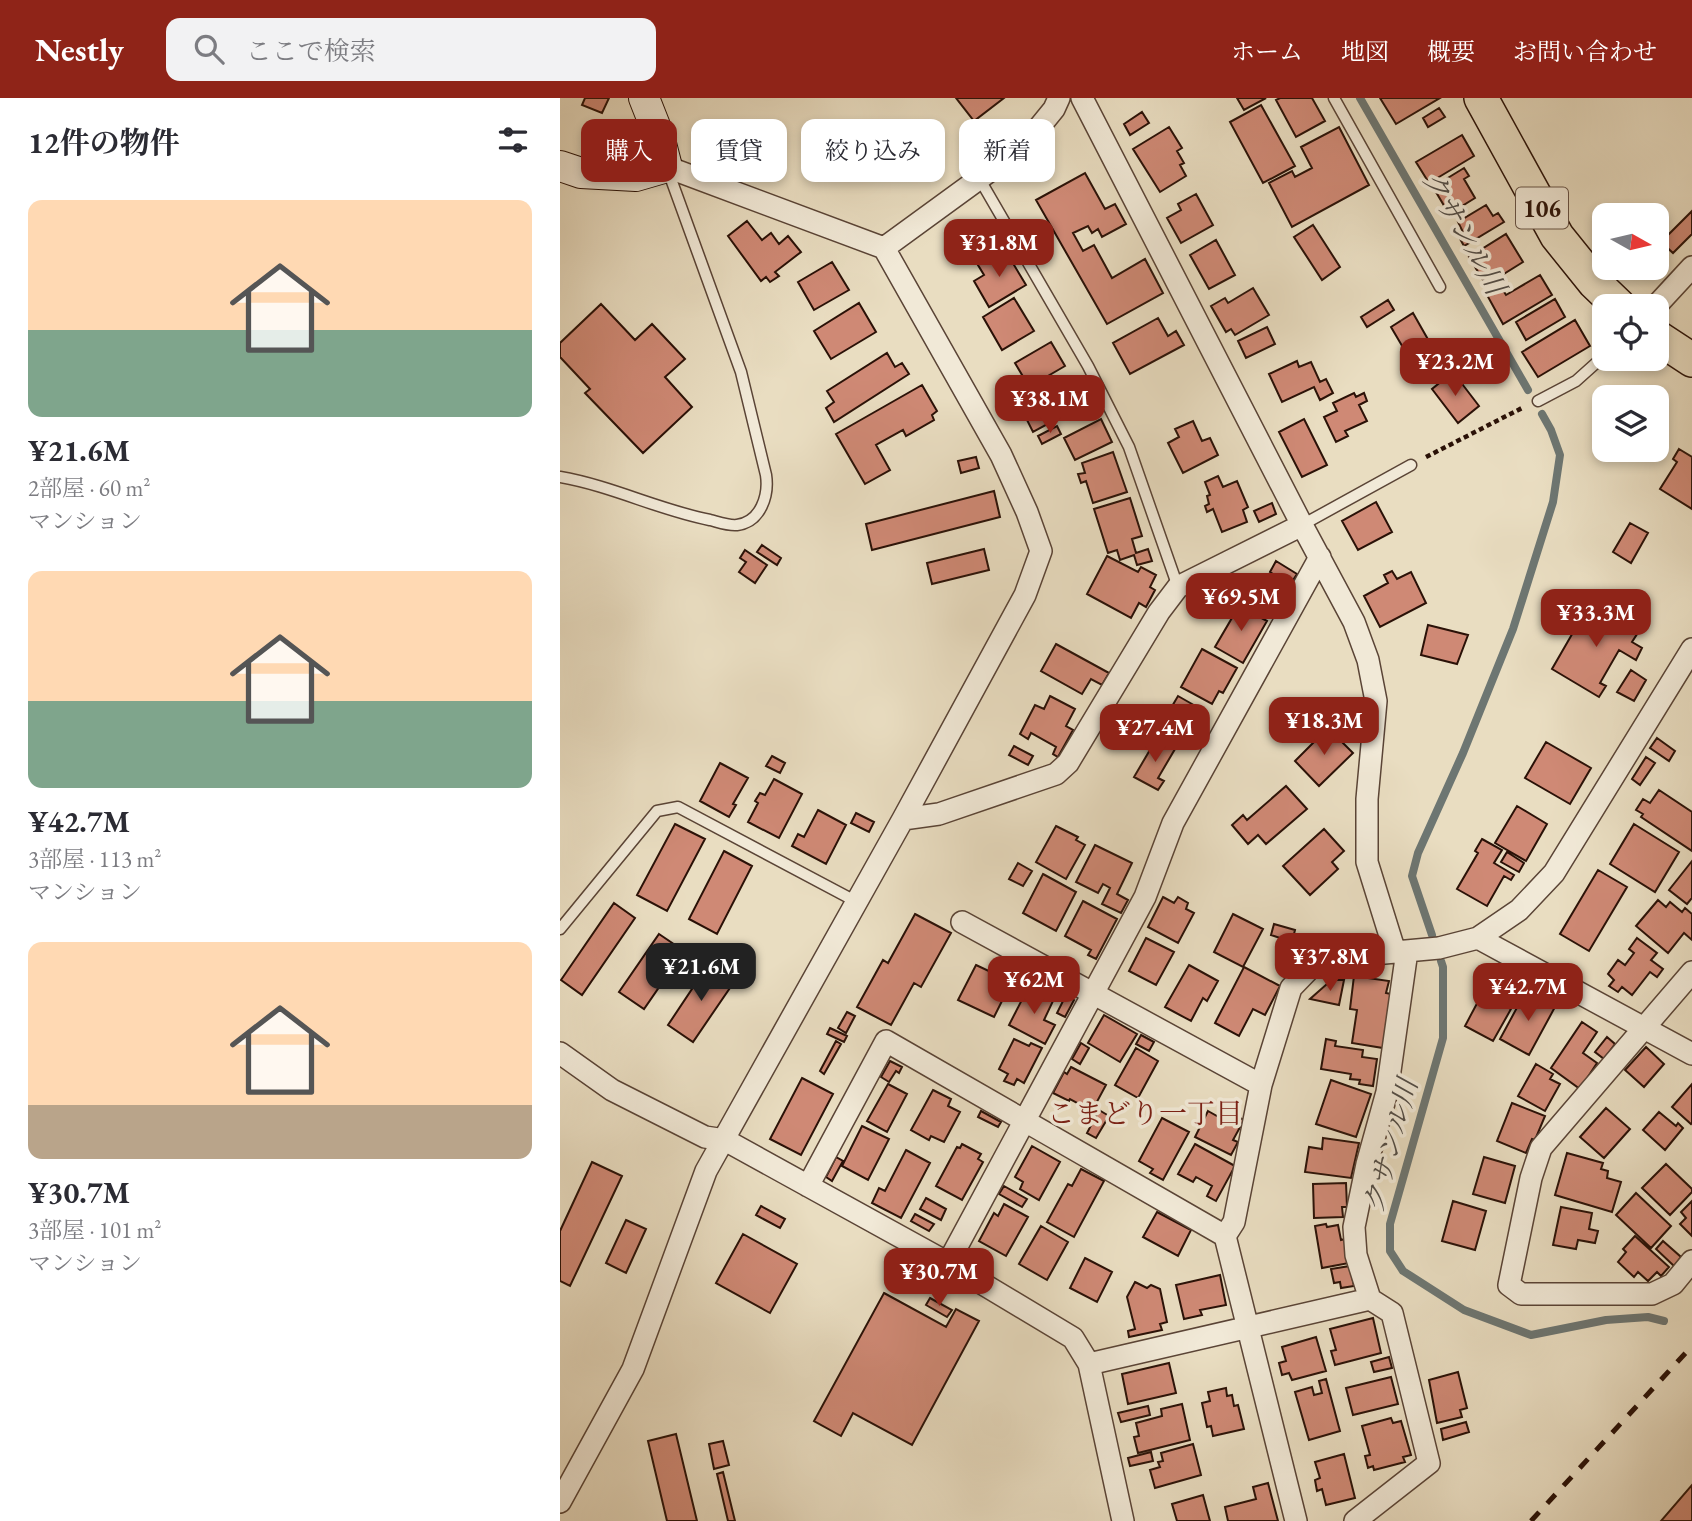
<!DOCTYPE html>
<html lang="ja">
<meta charset="utf-8">
<style>
:root{--surface:#fff;--page:#f2f2f3;--text:#2b2b33;--muted:#7c7c81;--accent:#8f2418}
body{margin:0;font-family:"EB Garamond","Noto Serif JP",serif;background:var(--page);color:var(--text);height:100vh;display:flex;flex-direction:column;font-size:26px;white-space:nowrap}
*{box-sizing:border-box;margin:0}
p{font-size:23px;color:var(--muted)}
.icon{flex:none;width:38px;height:38px;fill:none;stroke:currentColor;stroke-width:2;stroke-linecap:round;stroke-linejoin:round}
.map{position:relative;flex:1;overflow:hidden}
.panel{display:flex;flex-direction:column;background:var(--surface);width:560px}
.panel>*{flex:none}
.banner{position:absolute;left:21px;top:21px;width:665px;height:63px;display:flex;gap:14px}
.needle{width:46px;rotate:98deg}
.controls{position:absolute;left:1032px;top:105px;display:grid;gap:14px}
.controls a{display:grid;place-items:center;width:77px;height:77px;border-radius:14px;background:var(--surface);box-shadow:0 4px 10px #0003;font-size:35px}
.price{position:absolute;translate:-50% -60px;padding:0 16px;border-radius:14px;background:var(--accent);color:#fff;font-size:23px;line-height:46px;filter:drop-shadow(0 2px 4px #0008)}
.price::after{content:'';position:absolute;left:50%;top:42px;width:21px;height:16px;margin-left:-10px;background:inherit;clip-path:polygon(0 0,100% 0,50% 100%)}
.price.selected{background:#222;color:#fff}
ul{padding:0;list-style:none}
li{display:grid;align-content:center;gap:14px;height:371px;padding:0 28px}
li span{display:grid;place-items:center;height:217px;border-radius:14px;color:#555}
li>.icon{margin-inline-start:auto}
span .icon{width:126px;height:126px;fill:#fffc;stroke-width:1}
li b{font-size:30px}
h2{display:flex;justify-content:space-between;align-items:center;height:84px;padding:0 28px;font-size:30px}
.pill{padding:0 24px;border-radius:14px;background:var(--surface);box-shadow:0 4px 10px #0003;font-size:24px;line-height:63px}
.pill.selected{background:var(--accent);color:#fff}
header{display:flex;align-items:center;gap:42px;box-sizing:border-box;height:98px;padding:0 35px;background:var(--accent);color:#fff}
header strong{font-size:33px}
nav{display:flex;gap:38px;margin-inline-start:auto;font-size:24px}
.search{width:490px;height:63px;background:var(--page);display:flex;align-items:center;gap:18px;box-sizing:border-box;padding:0 24px;border-radius:14px;color:var(--muted);font-size:26px}
main{display:flex;flex:1;min-height:0}
.map>svg:first-child{display:block}
.lines{fill:none;stroke-linecap:round;stroke-linejoin:round}
.stream{stroke:#6d7672;stroke-width:8}
.building{fill:#cf8975;stroke:#2a1107;stroke-width:2}
.lane-casing{stroke:#5a4436;stroke-width:13}
.street-casing{stroke:#5a4436;stroke-width:24}
.secondary-casing{stroke:#2a1107;stroke-width:32}
.primary-casing{stroke:#2a1107;stroke-width:36}
.path{stroke:#2a1107;stroke-width:4.5;stroke-dasharray:5 3.5;stroke-linecap:butt}
.lane{stroke:#f1e9d7;stroke-width:10}
.street{stroke:#f1e9d7;stroke-width:21}
.secondary{stroke:#f1e9d7;stroke-width:30}
.primary{stroke:#e9ddc1;stroke-width:33}
.rail{stroke:#2a1107;stroke-width:5;stroke-dasharray:12 12;stroke-linecap:butt}
.labels{text-anchor:middle;dominant-baseline:central;stroke-width:7;stroke-linejoin:round;paint-order:stroke}
.shield{fill:#f1e9d7;stroke:#665245;stroke-width:2}
.shield-label{font-size:24px;font-weight:bold;fill:#2a1107}
.water-label{font-size:28px;font-style:italic;fill:#514c46;stroke:#f1e9d7}
.neighbourhood-label{font-size:28px;fill:#7a1f14;stroke:#f1e9d7}
</style>
<header>
<strong>Nestly</strong>
<div class="search"><svg class="icon" aria-label="search" viewBox="0 0 24 24"><circle cx="10" cy="10" r="6"/><path d="M15 15l6 6"/></svg>ここで検索</div>
<nav><a>ホーム</a><a>地図</a><a>概要</a><a>お問い合わせ</a></nav>
</header>
<main>
<section class="panel">
<h2>12件の物件<svg class="icon" aria-label="filters" viewBox="0 0 24 24"><path d="M4 7h16M4 17h16"/><circle cx="9" cy="7" r="2"/><circle cx="15" cy="17" r="2"/></svg></h2>
<ul>
<li><span style="background:linear-gradient(#ffd9b3 60%,#7fa58c 0)"><svg class="icon" aria-label="home" viewBox="0 0 24 24"><path d="M3 11l9-7 9 7M6 9v11h12V9"/></svg></span><div><b>¥21.6M</b><p>2部屋 · 60 m²</p><p>マンション</p></div></li>
<li><span style="background:linear-gradient(#ffd9b3 60%,#7fa58c 0)"><svg class="icon" aria-label="home" viewBox="0 0 24 24"><path d="M3 11l9-7 9 7M6 9v11h12V9"/></svg></span><div><b>¥42.7M</b><p>3部屋 · 113 m²</p><p>マンション</p></div></li>
<li><span style="background:linear-gradient(#ffd9b3 75%,#b9a48a 0)"><svg class="icon" aria-label="home" viewBox="0 0 24 24"><path d="M3 11l9-7 9 7M6 9v11h12V9"/></svg></span><div><b>¥30.7M</b><p>3部屋 · 101 m²</p><p>マンション</p></div></li>
</ul>
</section>
<div class="map">
<svg width="1132" height="1423" viewBox="0 0 1132 1423">
<rect width="100%" height="100%" fill="#e9ddc1"/>
<filter id="stains"><feTurbulence type="fractalNoise" baseFrequency=".00286" numOctaves="4"/><feColorMatrix values="0 0 0 0 .2 0 0 0 0 .09 0 0 0 0 .02 0 0 0 .5 -.17"/></filter>
<radialGradient id="worn" r=".72"><stop offset=".6" stop-color="#630" stop-opacity="0"/><stop offset="1" stop-color="#630" stop-opacity=".3"/></radialGradient>
<g class="lines">
<path class="stream" d="M800,0L968,292
M872,837L852,778L858,755L903,655L953,531L993,404L1000,357L991,332L982,316
M881,863L883,869V940L830,1126V1153L843,1173L904,1212L971,1237L1046,1222L1088,1219L1104,1223"/>
</g>
<path class="building" d="M25,0H49L42,15L22,7Z
M396,0H444L414,23Z
M677,0H706L684,12Z
M720,0H752L765,23L736,39L716,2Z
M820,0H880L836,26Z
M701,7L735,68L703,85L670,24Z
M879,10L885,19L868,29L863,20Z
M582,14L589,25L570,37L564,26Z
M609,29L622,50L617,53L624,65L620,67L626,78L600,94L573,51Z
M779,29L809,87L732,129L709,85L732,73L735,79L752,70L741,49Z
M365,30L374,43L349,63L339,50Z
M902,37L914,58L869,85L856,64Z
M904,70L909,78L904,81L915,100L889,116L873,89Z
M525,75L545,111L555,106L566,126L542,139L538,131L532,135L528,128L513,135L523,153L534,147L552,180L585,161L603,195L547,226L476,102Z
M636,96L653,127L621,145L607,120L621,112L618,106Z
M926,107L933,118L938,115L944,124L904,148L898,137L903,134L898,124Z
M1132,113V136L1113,155L1101,144Z
M187,123L202,142L211,135L219,146L228,138L241,154L215,174L219,178L210,184L206,179L201,183L168,138Z
M753,127L780,169L762,182L734,139Z
M946,136L963,164L926,187L909,159Z
M656,142L675,177L649,191L630,157Z
M445,152L466,187L429,209L414,183L424,177L418,167Z
M272,164L289,192L254,212L238,184Z
M980,177L992,197L943,226L927,197L941,189L946,197Z
M693,190L709,217L675,237L671,231L666,234L651,208L665,200L668,205Z
M454,200L474,233L442,252L423,219Z
M995,201L1005,219L966,242L956,224Z
M828,202L834,212L807,229L801,219Z
M299,205L316,234L271,261L254,233Z
M41,206L75,242L92,226L125,261L105,279L132,309L83,355L25,295L30,291L0,259V245Z
M853,215L870,245L848,258L831,229Z
M598,220L608,238L616,233L624,247L570,276L553,245Z
M1015,222L1030,248L978,279L962,254Z
M707,229L715,246L686,260L678,243Z
M491,244L505,268L476,285L478,287L471,292L455,265Z
M327,255L335,269L342,265L349,276L274,324L266,310L274,304L267,293Z
M737,263L739,269L751,264L760,284L766,281L773,295L760,302L754,289L722,304L709,276Z
M893,274L919,308L898,325L872,291Z
M515,284L521,297L527,293L532,302L473,334L462,312Z
M362,287L377,313L372,317L374,322L346,338L343,332L316,347L330,372L305,386L276,336Z
M794,295L796,299L804,295L807,303L799,307L807,323L785,333L788,338L776,344L764,319L777,313L773,305Z
M541,321L552,344L515,362L504,340Z
M744,321L767,367L742,379L719,334Z
M633,323L642,343L650,340L658,357L623,375L608,345L619,339L615,331Z
M497,328L501,336L482,346L478,338Z
M1119,351L1132,359V411L1100,391L1117,364L1113,361Z
M553,354L567,394L533,405L526,383L521,385L518,376L525,375L522,365Z
M416,359L419,370L401,375L398,363Z
M658,378L663,389L677,383L688,409L683,412L687,424L662,434L653,411L647,414L645,408L649,406L647,398L650,397L645,384Z
M434,393L440,419L312,452L306,426Z
M570,400L582,438L572,441L576,455L588,451L592,463L577,467L574,457L560,462L557,452L548,455L534,411Z
M816,404L832,434L798,452L782,423Z
M712,405L716,416L699,424L694,413Z
M1070,425L1088,435L1071,465L1053,454Z
M202,447L221,460L217,467L197,454Z
M424,451L429,472L372,486L367,465Z
M185,452L207,467L195,485L179,474L186,464L180,460Z
M547,458L578,474L581,469L596,477L590,489L595,492L586,509L579,505L571,520L527,496Z
M716,463L737,476L730,487L710,474Z
M832,473L837,481L851,474L866,505L820,529L804,498L828,485L824,477Z
M1030,505L1079,533L1072,544L1082,550L1076,562L1059,552L1040,585L1046,588L1039,599L992,571Z
M687,507L698,513L696,517L707,523L683,565L655,549L679,508L684,511Z
M868,527L908,537L897,566L861,557Z
M496,546L549,575L542,587L531,581L522,596L481,573Z
M642,551L677,570L663,595L659,593L652,606L621,589Z
M1071,572L1086,582L1074,603L1057,594Z
M490,598L515,611L506,628L513,632L498,659L493,656L496,649L471,635L468,641L460,636L475,607L484,611Z
M618,598L646,614L628,645L600,629Z
M768,630L793,655L759,688L735,663Z
M597,640L615,651L598,680L604,683L598,692L574,679Z
M1097,640L1115,653L1109,663L1090,650Z
M986,644L1031,670L1010,706L965,680Z
M454,648L473,658L468,667L449,657Z
M212,658L225,665L220,675L206,668Z
M1086,659L1095,665L1080,687L1072,681Z
M160,665L188,680L173,706L176,707L169,719L140,703Z
M214,681L242,696L219,740L188,724L198,705L195,703L200,695L205,697Z
M726,688L747,711L706,746L698,737L688,746L672,727L683,717L687,722Z
M1099,692L1132,714V753L1081,719L1083,716L1076,712L1083,701L1090,705Z
M957,708L987,726L966,763L935,745Z
M258,712L286,727L266,766L232,748L238,736L244,739Z
M296,715L314,724L309,734L291,725Z
M115,726L145,741L107,813L77,797Z
M1074,726L1119,754L1095,794L1050,766Z
M496,728L518,739L516,742L525,747L506,781L476,764Z
M764,731L784,753L772,764L778,771L750,797L723,768Z
M922,741L942,752L934,765L954,777L951,782L944,778L927,808L897,791L918,755L915,753Z
M535,747L572,765L557,796L568,802L561,815L542,806L550,790L543,786L538,795L516,784Z
M164,753L192,768L157,836L129,821Z
M947,754L964,765L959,774L941,764Z
M1132,763V800L1127,806L1109,792Z
M458,765L472,773L463,788L449,781Z
M1038,772L1067,789L1029,853L1000,836Z
M483,776L516,794L496,833L463,815Z
M603,799L614,805L618,799L628,805L626,811L634,815L618,845L588,829Z
M1098,802L1106,809L1110,804L1122,814L1125,810L1132,816V842L1124,835L1108,855L1076,828Z
M523,803L557,821L536,861L528,857L531,852L505,838Z
M54,805L75,820L22,897L1,882Z
M355,816L391,835L361,889L354,885L331,927L297,909L323,862L328,865Z
M673,816L703,831L683,869L654,854Z
M714,826L735,832L732,844L711,837Z
M99,836L124,853L84,911L59,894Z
M586,840L614,854L596,887L569,873Z
M1077,840L1097,855L1091,862L1103,871L1097,879L1090,874L1072,897L1062,889L1058,894L1049,888L1054,882L1048,876L1058,862L1065,867L1074,855L1069,851Z
M148,867L174,884L133,944L108,927Z
M416,867L435,876L438,871L445,875L442,881L451,885L434,919L398,902Z
M629,867L658,883L647,903L643,900L631,923L605,909Z
M684,869L720,888L705,917L693,911L679,938L655,925Z
M794,878L829,883L826,895L831,896L823,950L792,945L797,912L790,911Z
M776,882H784L779,907L750,901L768,885Z
M468,890L493,903L484,922L495,927L485,946L449,927Z
M966,893L995,909L969,957L940,941Z
M922,896L951,911L933,943L905,928Z
M506,897L514,902L505,919L497,915Z
M287,914L295,918L286,935L278,930Z
M544,917L577,936L560,964L528,945Z
M1022,924L1037,934L1023,955L1037,965L1020,991L991,970Z
M270,930L287,938L284,944L267,936Z
M581,937L594,944L589,953L576,946Z
M1047,939L1055,946L1044,961L1035,954Z
M454,941L469,948L471,945L482,950L464,985L457,981L454,987L444,983L448,976L439,971Z
M766,941L776,943L775,948L803,952L802,959L817,961L813,988L799,986L800,982L790,981L791,976L761,971Z
M276,943L281,946L264,976L260,973Z
M521,945L529,950L520,966L512,961Z
M1086,949L1104,966L1084,989L1065,972Z
M576,950L598,963L578,1000L555,987Z
M330,963L342,969L339,975L336,973L329,984L321,979Z
M976,966L993,976L990,981L1000,986L985,1013L958,998Z
M511,969L546,987L532,1013L510,1001L509,1003L493,995L504,974L507,976Z
M242,980L273,996L241,1057L210,1041Z
M771,982L811,996L796,1039L756,1026Z
M328,986L347,996L327,1034L307,1023Z
M1132,986V1025L1131,1026L1112,1009Z
M373,992L391,1001L388,1008L400,1014L384,1044L371,1038L369,1042L351,1032Z
M952,1005L985,1018L975,1042L972,1041L966,1055L937,1043Z
M1046,1010L1070,1031L1044,1060L1020,1039Z
M539,1012L549,1018L536,1040L527,1035Z
M421,1013L441,1024L438,1029L418,1019Z
M648,1013L666,1023L670,1015L684,1022L673,1042L678,1044L671,1057L635,1039Z
M1099,1014L1116,1028L1118,1025L1123,1030L1105,1052L1083,1032Z
M602,1020L629,1034L603,1082L590,1075L593,1071L579,1063Z
M302,1028L329,1041L308,1082L282,1068Z
M763,1040L799,1045L791,1080L745,1074L749,1049L762,1051Z
M402,1046L421,1056L418,1061L423,1064L402,1102L376,1088L397,1049L400,1050Z
M635,1046L675,1068L656,1103L647,1098L652,1088L636,1079L633,1084L618,1076Z
M472,1048L500,1064L479,1102L460,1091L463,1084L455,1079Z
M346,1052L370,1065L341,1120L312,1105L319,1090L325,1093Z
M1007,1055L1043,1065L1041,1071L1048,1073L1047,1080L1061,1084L1052,1114L995,1097Z
M276,1059L283,1063L272,1083L266,1079Z
M924,1059L955,1068L945,1105L913,1096Z
M32,1064L62,1078L10,1188L0,1183V1133Z
M1106,1066L1132,1091V1094L1110,1117L1082,1090Z
M521,1071L544,1083L514,1139L487,1124L508,1086L512,1088Z
M786,1085L787,1109H782L783,1119L754,1120L753,1086Z
M444,1088L467,1101L462,1109L439,1096Z
M1076,1095L1111,1128L1091,1150L1056,1117Z
M366,1100L386,1111L381,1122L360,1111Z
M893,1103L926,1113L915,1152L882,1143Z
M1132,1103V1138L1120,1126L1126,1120L1121,1114Z
M444,1106L468,1119L446,1158L419,1143L434,1115L438,1118Z
M201,1108L225,1121L220,1130L196,1117Z
M1001,1109L1032,1115L1029,1131L1038,1133L1035,1145L1018,1142L1016,1151L993,1147Z
M597,1114L631,1132L618,1158L583,1139Z
M355,1116L374,1126L369,1133L351,1123Z
M66,1122L86,1131L66,1175L46,1165Z
M766,1126L767,1129L778,1127L781,1142L785,1141L789,1165L762,1170L755,1128Z
M481,1128L508,1144L487,1182L459,1166Z
M183,1136L237,1166L210,1215L156,1185Z
M1075,1138L1109,1169L1101,1178L1097,1174L1088,1183L1078,1174L1074,1179L1058,1164L1066,1154L1063,1151Z
M1103,1143L1121,1159L1114,1168L1096,1151Z
M525,1160L552,1174L537,1204L510,1190Z
M790,1168L794,1188L781,1190L780,1184L774,1185L771,1171Z
M660,1177L666,1207L640,1212L642,1217L624,1221L616,1187Z
M575,1184L587,1190L591,1187L600,1191L607,1224L600,1226L602,1232L569,1239L568,1233L575,1231L567,1199Z
M324,1195L386,1229L396,1211L419,1223L352,1347L293,1315L281,1338L254,1323Z
M370,1200L392,1212L387,1219L366,1207Z
M813,1220L821,1255L775,1267L771,1253L776,1252L770,1231Z
M756,1239L766,1273L732,1282L729,1275L722,1277L719,1265L726,1263L722,1249Z
M829,1259L832,1270L814,1274L811,1264Z
M609,1265L616,1295L568,1306L562,1276Z
M898,1274L907,1310L900,1312L902,1319L877,1325L869,1282Z
M831,1279L838,1306L793,1317L786,1290Z
M766,1281L780,1333L749,1342L735,1294L752,1289L754,1297L762,1295L759,1283Z
M666,1290L667,1298L672,1297L674,1308L678,1307L684,1331L653,1338L651,1328L647,1329L642,1305L650,1303L648,1294Z
M622,1306L630,1342L578,1355L574,1339L579,1338L576,1325L602,1318L601,1311Z
M588,1308L590,1317L561,1324L558,1315Z
M831,1320L833,1325L841,1323L851,1357L843,1359L845,1364L814,1372L813,1368L808,1370L805,1358L810,1357L802,1328Z
M906,1324L909,1334L883,1342L881,1331Z
M116,1336L137,1423H107L88,1343Z
M163,1343L169,1367L154,1371L149,1346Z
M633,1346L641,1377L595,1390L590,1372L600,1369L598,1364L603,1363L601,1355Z
M591,1354L593,1363L570,1368L568,1360Z
M784,1356L795,1400L766,1407L762,1391L757,1393L755,1382L760,1380L755,1364Z
M163,1374L175,1423H168L157,1376Z
M708,1385L718,1423H668L665,1409L696,1401L693,1389Z
M1132,1387V1423H1101Z
M643,1397L650,1423H617L612,1406Z"/>
<g class="lines">
<g class="lane-casing">
<path id="lane" d="M774,0L880,189
M419,80L528,268L569,349L618,489
M978,303L1016,283L1045,257
M0,379C52,388 99,412 150,422C158,424 169,428 177,427C201,424 209,397 206,377L181,274L107,70
M742,427L851,367
M0,831L97,713L118,709L297,804"/>
</g>
<g class="street-casing">
<path id="street" d="M522,0L742,427L794,524L808,562L816,603L807,701V764L835,854
M324,150L464,48L494,11L499,0
M1096,208L1132,169
M343,721L379,716L496,676L508,665L599,514L618,489L742,427
M402,824L701,987
M918,840L1132,956
M1132,874L981,1050L971,1080L949,1187L961,1196H1092L1113,1186L1132,1163
M0,955L52,992L145,1039L165,1042L388,1165L513,1240L529,1266L563,1423
M248,1088L326,943L665,1138
M388,1165L585,799L613,725L760,459
M529,1266L810,1201
M0,1404L73,1271L146,1073L343,721L465,497L481,453L467,414L441,357L324,150L107,69
M736,1423L665,1138L674,1124L701,987L731,890L759,861L879,850L918,840L959,812L994,775L1132,551
M795,1423L869,1365L832,1215L810,1201L796,1157L794,1129L807,1066L827,994L847,853"/>
</g>
<g class="secondary-casing">
<path id="secondary" d="M0,68L21,75L76,78L107,69L99,38L84,0"/>
</g>
<g class="primary-casing">
<path id="primary" d="M921,0L997,138L1034,184L1059,208
M1097,239L1132,262"/>
</g>
<path class="path" d="M866,359L964,309"/>
<use href="#lane" class="lane"/>
<use href="#street" class="street"/>
<use href="#secondary" class="secondary"/>
<use href="#primary" class="primary"/>
<path class="rail" d="M971,1423L1132,1248"/>
</g>
<g class="labels">
<rect class="shield" x="956" y="89.5" width="52" height="41" rx="5"/>
<g class="shield-label">
<text x="982" y="110">106</text>
</g>
<g class="water-label">
<text transform="translate(904 134) rotate(60)">クサンル川</text>
<text transform="translate(830 1048) rotate(-75)">クサンル川</text>
</g>
<g class="neighbourhood-label">
<text x="585" y="1015">こまどり一丁目</text>
</g>
</g>
<rect width="100%" height="100%" filter="url(#stains)"/>
<rect width="100%" height="100%" fill="url(#worn)"/>
</svg>
<div class="controls">
<a><svg class="needle" viewBox="-14 -14 28 28"><path d="M0-13l5 13h-10z" fill="#e53935"/><path d="M0 13l5-13h-10z" fill="#7c7c81"/></svg></a>
<a><svg class="icon" aria-label="locate" viewBox="0 0 24 24"><circle cx="12" cy="12" r="6"/><path d="M12 2v4M12 18v4M2 12h4M18 12h4"/></svg></a>
<a><svg class="icon" aria-label="layers" viewBox="0 0 24 24"><path d="M12 4l9 5-9 5-9-5zM3 14l9 5 9-5"/></svg></a>
</div>
<b class="price" style="left:439px;top:181px">¥31.8M</b>
<b class="price" style="left:895px;top:300px">¥23.2M</b>
<b class="price" style="left:490px;top:337px">¥38.1M</b>
<b class="price" style="left:681px;top:535px">¥69.5M</b>
<b class="price" style="left:1036px;top:551px">¥33.3M</b>
<b class="price" style="left:764px;top:659px">¥18.3M</b>
<b class="price" style="left:595px;top:666px">¥27.4M</b>
<b class="price" style="left:770px;top:895px">¥37.8M</b>
<b class="price selected" style="left:141px;top:905px">¥21.6M</b>
<b class="price" style="left:474px;top:918px">¥62M</b>
<b class="price" style="left:968px;top:925px">¥42.7M</b>
<b class="price" style="left:379px;top:1210px">¥30.7M</b>
<div class="banner">
<a class="pill selected">購入</a>
<a class="pill">賃貸</a>
<a class="pill">絞り込み</a>
<a class="pill">新着</a>
</div>
</div>
</main>
